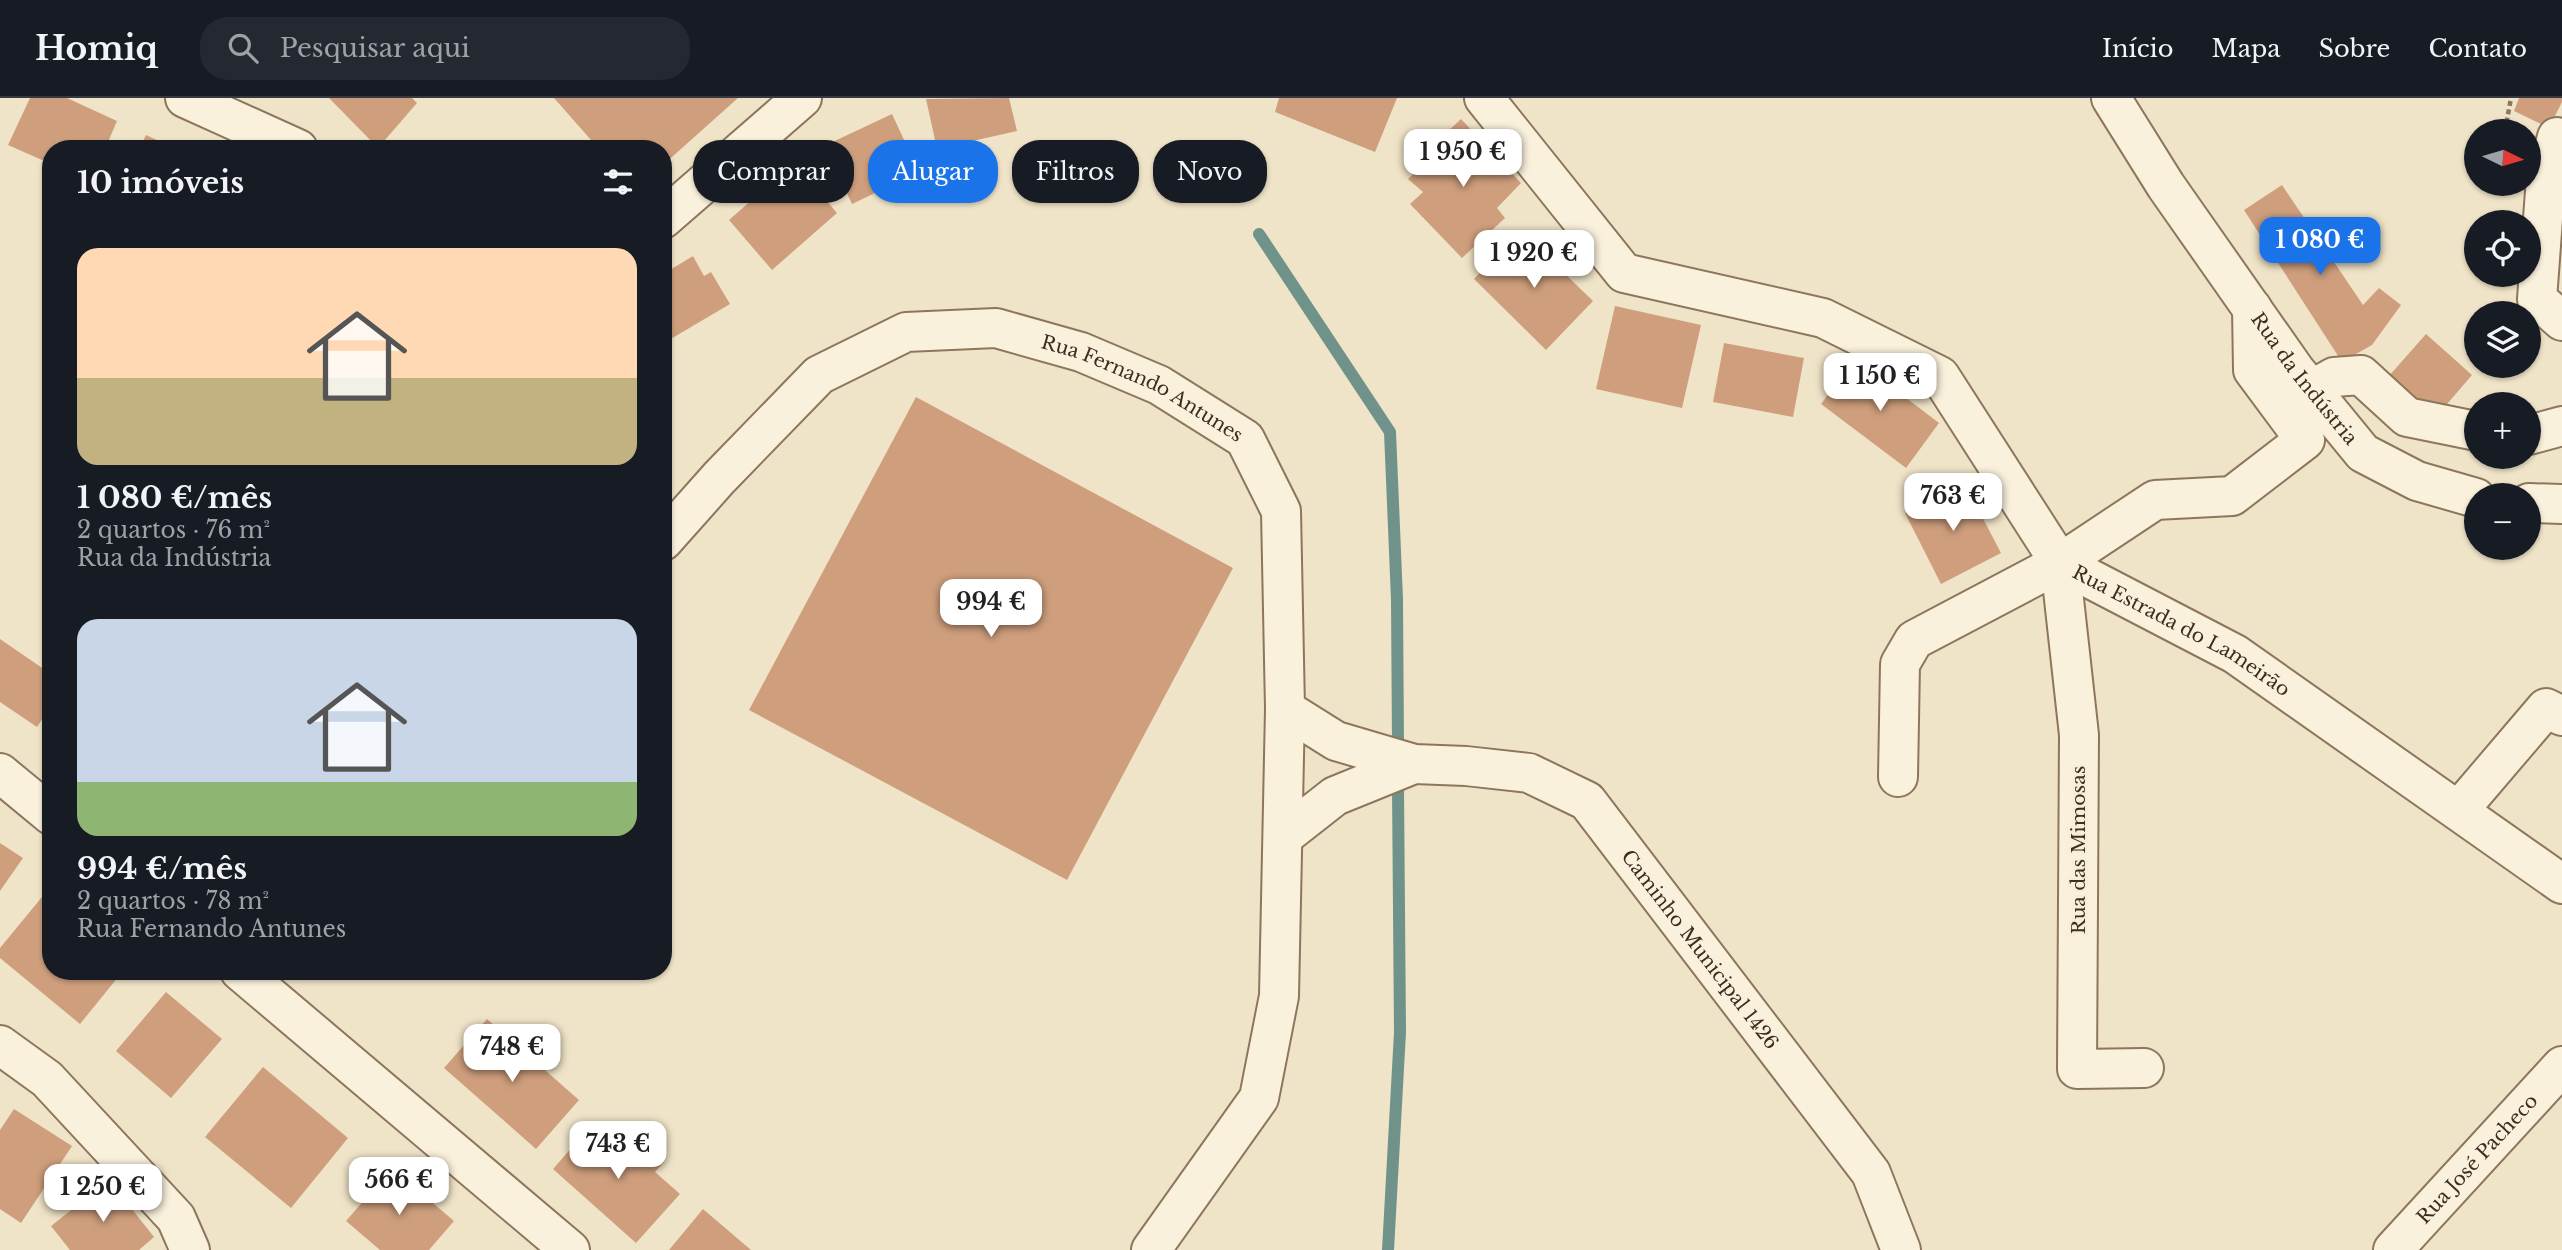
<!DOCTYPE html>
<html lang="pt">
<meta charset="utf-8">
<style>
:root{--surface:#171b24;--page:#242831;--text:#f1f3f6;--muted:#9ea1a6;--line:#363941;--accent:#1a73e8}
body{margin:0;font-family:"Libre Baskerville",serif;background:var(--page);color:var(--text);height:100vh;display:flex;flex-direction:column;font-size:26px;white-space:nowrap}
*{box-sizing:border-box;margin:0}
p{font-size:23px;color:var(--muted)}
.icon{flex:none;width:38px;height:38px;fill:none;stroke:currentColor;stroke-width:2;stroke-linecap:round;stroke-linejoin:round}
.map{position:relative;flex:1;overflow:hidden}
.panel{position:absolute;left:42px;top:42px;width:630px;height:840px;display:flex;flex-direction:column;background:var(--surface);border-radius:28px;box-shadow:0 2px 5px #0004}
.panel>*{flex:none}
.hud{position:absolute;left:693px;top:42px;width:665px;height:63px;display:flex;gap:14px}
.needle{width:46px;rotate:95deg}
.buttons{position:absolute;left:2464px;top:21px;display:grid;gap:14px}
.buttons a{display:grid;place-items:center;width:77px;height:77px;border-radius:50%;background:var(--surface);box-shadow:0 2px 5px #0004;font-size:35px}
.price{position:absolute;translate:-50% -60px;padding:0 16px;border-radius:14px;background:#fff;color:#222;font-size:23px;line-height:46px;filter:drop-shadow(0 2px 4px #0008)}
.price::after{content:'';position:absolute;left:50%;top:42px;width:21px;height:16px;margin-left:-10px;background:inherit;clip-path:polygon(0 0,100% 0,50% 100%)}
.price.current{background:var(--accent);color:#fff}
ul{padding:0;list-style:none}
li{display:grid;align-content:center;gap:14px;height:371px;padding:0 35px}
li span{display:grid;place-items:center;height:217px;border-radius:21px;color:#555}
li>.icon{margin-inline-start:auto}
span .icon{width:126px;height:126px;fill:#fffc;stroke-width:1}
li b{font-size:30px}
h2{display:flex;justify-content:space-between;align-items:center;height:84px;padding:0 35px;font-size:30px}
.chip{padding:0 24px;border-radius:28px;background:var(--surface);box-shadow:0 2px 5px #0004;font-size:24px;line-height:63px}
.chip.current{background:var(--accent);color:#fff}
header{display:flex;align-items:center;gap:42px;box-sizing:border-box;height:98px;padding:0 35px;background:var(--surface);border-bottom:2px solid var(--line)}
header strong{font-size:33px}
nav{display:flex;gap:38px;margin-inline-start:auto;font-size:24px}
.search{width:490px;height:63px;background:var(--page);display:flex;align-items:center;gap:18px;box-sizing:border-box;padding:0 24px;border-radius:28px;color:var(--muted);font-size:26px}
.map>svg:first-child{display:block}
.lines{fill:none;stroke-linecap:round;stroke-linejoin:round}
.stream{stroke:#6f938a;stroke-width:12}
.building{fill:#cf9f7d}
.minor-casing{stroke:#8d765c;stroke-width:42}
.path{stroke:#8d765c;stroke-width:4.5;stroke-dasharray:5 3.5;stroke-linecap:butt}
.minor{stroke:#faf1dc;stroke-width:38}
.labels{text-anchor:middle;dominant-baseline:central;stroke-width:6;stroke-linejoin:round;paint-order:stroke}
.street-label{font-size:19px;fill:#3d2e20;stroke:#f7eed8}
</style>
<header>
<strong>Homiq</strong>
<div class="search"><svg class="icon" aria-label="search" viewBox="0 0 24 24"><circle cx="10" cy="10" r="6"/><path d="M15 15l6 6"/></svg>Pesquisar aqui</div>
<nav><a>Início</a><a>Mapa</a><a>Sobre</a><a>Contato</a></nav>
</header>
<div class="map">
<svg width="2562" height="1152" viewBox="0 0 2562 1152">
<rect width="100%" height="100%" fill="#f0e4c8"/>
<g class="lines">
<path class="stream" d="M1259,136L1390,334L1397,501L1398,648
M1388,1152L1400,934L1398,690"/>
</g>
<path class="building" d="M30,0H67L117,23L105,51H51V66L8,47Z
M329,0H412L417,5L378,50Z
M554,0H738L663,67V51H599Z
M1009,0L1017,33L937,51L926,1Z
M1279,0H1397L1375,54L1275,14Z
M2519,0H2562V4L2549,30L2514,13Z
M892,16L919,74L852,106L824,48Z
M1461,21L1521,85L1497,110L1505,120L1462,160L1410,106L1423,94L1408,81L1437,53L1431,49Z
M146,37L176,51H139Z
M794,65L837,115L772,172L729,122Z
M2282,87L2363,207L2379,190L2401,207L2372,247L2342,264L2244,112Z
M1521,133L1593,203L1546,252L1474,181Z
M693,158L704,178L711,174L730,206L669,242L663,232V176Z
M1615,208L1701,227L1682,310L1596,291Z
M2426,236L2472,277L2436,319L2389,278Z
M1724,245L1804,260L1793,319L1713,304Z
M1855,261L1939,325L1906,370L1821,306Z
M916,299L1233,470L1067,782L749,612Z
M1964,384L2001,455L1941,486L1905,415Z
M0,541L51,576V608L37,629L0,604Z
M0,745L23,760L0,793Z
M51,788V873H123L80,926L0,860V850Z
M166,894L222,941L171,1000L116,953Z
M487,921L579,1002L536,1051L444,970Z
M263,969L348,1040L291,1110L205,1039Z
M14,1011L72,1048L21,1125L0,1111V1032Z
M595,1023L635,1059L645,1047L664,1064L655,1074L680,1096L636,1145L553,1071Z
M392,1070L454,1123L429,1152H380L346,1123Z
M109,1082L154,1139L139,1152H70L51,1128Z
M703,1111L751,1152H669Z"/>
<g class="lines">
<g class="minor-casing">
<g id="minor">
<path d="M185,0L298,51"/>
<path id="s1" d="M1484,0L1624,175L1823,220L1940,278L2060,465L2235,556L2562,786"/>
<path id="s2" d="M2111,0L2166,88L2295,272L2363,355L2417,383L2476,400"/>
<path d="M2557,39L2546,80L2537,201L2562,223"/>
<path d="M663,121L802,0"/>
<path d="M2311,292L2334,279L2361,277L2407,319L2476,333"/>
<path d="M2529,337L2562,328"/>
<path d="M2529,405L2562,406"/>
<path id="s3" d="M663,443L719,380L819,277L906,234L996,230L1081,254L1159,287L1245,341L1281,413L1285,611L1279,898L1259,1000L1151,1152"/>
<path d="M2060,465L2079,637L2077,971L2144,970"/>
<path id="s4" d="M1285,611L1336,643L1414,666L1466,668L1529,675L1587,703L1871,1075L1901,1152"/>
<path d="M0,675L51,717"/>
<path d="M1898,679L1900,566L1914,542L2060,465L2155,402L2232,398L2305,342L2253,272L2252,210"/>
<path d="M2459,712L2546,610L2562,618"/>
<path d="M1284,738L1335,698L1414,666"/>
<path d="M240,873L570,1152"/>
<path d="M0,947L47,981L176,1120L190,1152"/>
<path id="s5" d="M2393,1152L2562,968"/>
</g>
</g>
<path class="path" d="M2505,33L2511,0"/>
<use href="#minor" class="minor"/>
</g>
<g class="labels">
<g class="street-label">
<text stroke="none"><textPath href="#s2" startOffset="341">Rua da Indústria</textPath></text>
<text stroke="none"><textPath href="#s3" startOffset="574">Rua Fernando Antunes</textPath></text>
<text stroke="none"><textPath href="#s1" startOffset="920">Rua Estrada do Lameirão</textPath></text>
<text transform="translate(2078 752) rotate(-90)">Rua das Mimosas</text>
<text stroke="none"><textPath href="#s4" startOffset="508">Caminho Municipal 1426</textPath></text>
<text stroke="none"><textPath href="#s5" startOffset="124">Rua José Pacheco</textPath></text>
</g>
</g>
</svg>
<div class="buttons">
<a><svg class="needle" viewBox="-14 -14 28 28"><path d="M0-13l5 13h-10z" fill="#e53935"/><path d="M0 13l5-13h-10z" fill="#9ea1a6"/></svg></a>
<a><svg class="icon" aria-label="locate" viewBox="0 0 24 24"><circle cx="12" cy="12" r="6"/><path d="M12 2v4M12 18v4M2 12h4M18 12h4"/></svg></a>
<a><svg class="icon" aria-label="layers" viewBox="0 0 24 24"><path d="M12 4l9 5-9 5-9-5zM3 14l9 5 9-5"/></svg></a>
<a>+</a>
<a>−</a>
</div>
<b class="price" style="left:1463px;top:91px">1 950 €</b>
<b class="price current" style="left:2320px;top:179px">1 080 €</b>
<b class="price" style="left:1534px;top:192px">1 920 €</b>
<b class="price" style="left:1880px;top:315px">1 150 €</b>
<b class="price" style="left:1953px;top:435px">763 €</b>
<b class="price" style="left:991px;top:541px">994 €</b>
<b class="price" style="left:512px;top:986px">748 €</b>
<b class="price" style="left:618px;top:1083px">743 €</b>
<b class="price" style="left:399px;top:1119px">566 €</b>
<b class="price" style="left:103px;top:1126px">1 250 €</b>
<div class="hud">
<a class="chip">Comprar</a>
<a class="chip current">Alugar</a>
<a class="chip">Filtros</a>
<a class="chip">Novo</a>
</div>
<section class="panel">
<h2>10 imóveis<svg class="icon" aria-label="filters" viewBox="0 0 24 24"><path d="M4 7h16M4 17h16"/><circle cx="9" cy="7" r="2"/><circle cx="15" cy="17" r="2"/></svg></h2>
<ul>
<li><span style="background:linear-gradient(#ffd9b3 60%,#c2b280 0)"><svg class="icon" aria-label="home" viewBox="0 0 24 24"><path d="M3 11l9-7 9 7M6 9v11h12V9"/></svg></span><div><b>1 080 €/mês</b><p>2 quartos · 76 m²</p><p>Rua da Indústria</p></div></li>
<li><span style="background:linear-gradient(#c9d6e8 75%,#8fb573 0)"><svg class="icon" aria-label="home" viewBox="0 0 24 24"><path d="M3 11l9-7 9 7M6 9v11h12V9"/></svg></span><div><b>994 €/mês</b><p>2 quartos · 78 m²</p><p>Rua Fernando Antunes</p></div></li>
</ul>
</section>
</div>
